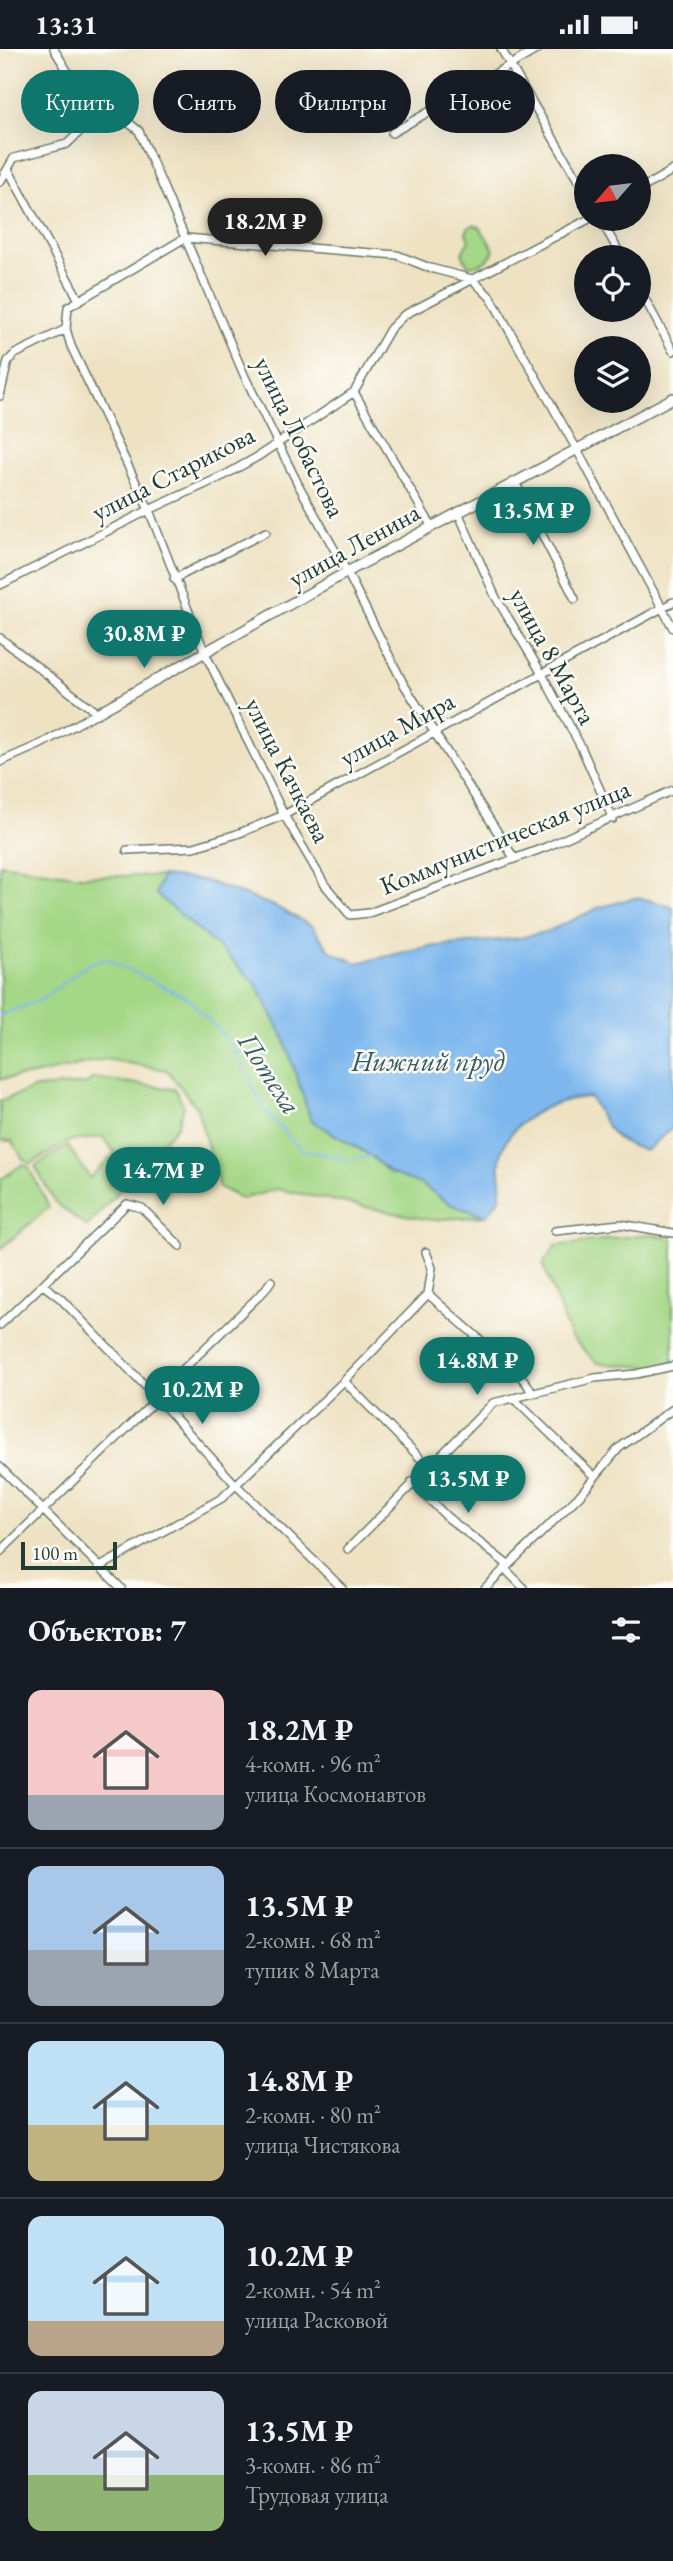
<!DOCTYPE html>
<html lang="ru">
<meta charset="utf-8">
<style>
:root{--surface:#171b24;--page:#242831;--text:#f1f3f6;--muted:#9ea1a6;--line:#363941;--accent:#0f766e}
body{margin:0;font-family:"EB Garamond",serif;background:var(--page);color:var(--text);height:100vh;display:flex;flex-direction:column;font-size:26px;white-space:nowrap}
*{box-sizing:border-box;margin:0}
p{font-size:23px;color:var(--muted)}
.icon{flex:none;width:38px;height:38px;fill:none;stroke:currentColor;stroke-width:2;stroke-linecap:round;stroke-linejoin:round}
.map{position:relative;height:1539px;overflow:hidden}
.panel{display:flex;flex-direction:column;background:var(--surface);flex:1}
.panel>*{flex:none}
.top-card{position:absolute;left:21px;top:21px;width:632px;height:63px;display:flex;gap:14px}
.needle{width:46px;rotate:242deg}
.buttons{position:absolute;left:574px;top:105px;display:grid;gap:14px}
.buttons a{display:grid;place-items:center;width:77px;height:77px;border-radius:50%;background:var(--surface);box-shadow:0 7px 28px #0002;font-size:35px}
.scale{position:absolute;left:21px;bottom:18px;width:96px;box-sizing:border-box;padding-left:7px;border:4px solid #1f3d34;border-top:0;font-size:19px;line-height:24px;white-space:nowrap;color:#1f3d34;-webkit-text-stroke:5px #fdfcf7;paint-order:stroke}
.price{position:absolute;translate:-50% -60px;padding:0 16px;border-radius:24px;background:var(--accent);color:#fff;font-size:23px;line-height:46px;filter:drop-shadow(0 2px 4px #0008)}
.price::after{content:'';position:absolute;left:50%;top:42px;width:21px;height:16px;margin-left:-10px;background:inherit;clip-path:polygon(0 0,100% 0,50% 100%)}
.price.current{background:#222;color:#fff}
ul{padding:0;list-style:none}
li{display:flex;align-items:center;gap:21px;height:175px;padding:0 28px}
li+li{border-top:2px solid var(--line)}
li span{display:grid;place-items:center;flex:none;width:196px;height:140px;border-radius:14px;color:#555}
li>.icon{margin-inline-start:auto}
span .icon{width:84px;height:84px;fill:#fffc;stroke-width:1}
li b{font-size:30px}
h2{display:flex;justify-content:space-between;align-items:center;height:84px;padding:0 28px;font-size:30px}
.chip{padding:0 24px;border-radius:32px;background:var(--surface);box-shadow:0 7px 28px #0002;font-size:24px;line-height:63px}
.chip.current{background:var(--accent);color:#fff}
.status{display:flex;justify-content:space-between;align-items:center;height:49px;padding:0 35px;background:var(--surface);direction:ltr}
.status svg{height:19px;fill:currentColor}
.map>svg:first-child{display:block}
.green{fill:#a4d786;stroke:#628a5d;stroke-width:2}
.water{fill:#7db7ee;stroke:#4e7a91;stroke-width:2}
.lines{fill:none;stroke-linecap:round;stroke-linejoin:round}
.stream{stroke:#7db7ee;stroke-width:2}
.minor-casing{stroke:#677766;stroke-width:10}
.tertiary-casing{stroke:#677766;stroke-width:12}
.minor{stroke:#fff;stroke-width:7}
.tertiary{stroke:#fff;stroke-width:9}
.labels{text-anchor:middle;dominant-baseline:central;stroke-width:5;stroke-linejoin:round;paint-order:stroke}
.street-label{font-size:26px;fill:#1f3d34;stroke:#fdfcf7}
.water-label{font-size:28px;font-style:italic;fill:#365c62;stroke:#fdfcf7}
</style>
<div class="status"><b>13:31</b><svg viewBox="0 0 49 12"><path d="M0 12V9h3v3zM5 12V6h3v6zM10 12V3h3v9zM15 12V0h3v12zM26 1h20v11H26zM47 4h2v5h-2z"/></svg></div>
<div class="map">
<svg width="673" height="1539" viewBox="0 0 673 1539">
<rect width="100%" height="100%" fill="#fdfcf7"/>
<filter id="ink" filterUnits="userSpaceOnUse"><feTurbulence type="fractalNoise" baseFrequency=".0143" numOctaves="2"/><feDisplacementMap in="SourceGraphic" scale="14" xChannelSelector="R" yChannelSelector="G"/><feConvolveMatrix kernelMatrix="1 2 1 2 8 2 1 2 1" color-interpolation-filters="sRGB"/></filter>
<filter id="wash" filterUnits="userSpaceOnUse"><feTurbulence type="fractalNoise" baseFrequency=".00686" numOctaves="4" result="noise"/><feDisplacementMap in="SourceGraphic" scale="28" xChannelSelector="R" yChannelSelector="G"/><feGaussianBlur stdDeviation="1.57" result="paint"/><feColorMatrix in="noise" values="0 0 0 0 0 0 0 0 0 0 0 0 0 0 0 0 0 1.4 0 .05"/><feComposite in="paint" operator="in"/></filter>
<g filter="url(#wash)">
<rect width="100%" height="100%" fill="#eee2c3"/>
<path class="green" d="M376,42H384L387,48L384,56L364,79H353L346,70C361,53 347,51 376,42Z
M473,176L480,178L494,201C489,213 480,216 468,217L462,204L469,191L466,184L468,179Z
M0,815L81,827H162L156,845L225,904L256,935L284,989L311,1071L371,1107L390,1124L420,1134L452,1156L486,1167L430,1171L277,1140L242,1150L219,1138L197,1059L167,1021L105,1010L33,1026L0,1030Z
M93,1029L175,1040L184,1057L177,1077L87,1178L55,1153L35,1117L68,1097L90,1129L115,1104L103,1088L70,1092L30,1115L23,1110L12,1092L0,1091V1052L36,1039L87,1035Z
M23,1115L29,1119L49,1158L0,1200V1131Z
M650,1185L673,1190V1315L660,1319L597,1314L570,1287L543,1215L556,1197Z"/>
<path class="water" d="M162,827L203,831L274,857L312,877L330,902L357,914L427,898L520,889L549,882L598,859L638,848L673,858V1078L646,1102C608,1091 609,1079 590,1048C555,1049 504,1072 500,1112C498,1122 503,1134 501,1144C500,1152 491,1161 486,1167L452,1156L420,1135L390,1124L371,1107L311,1071L284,989L256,935L225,904L156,845Z"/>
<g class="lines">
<path class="stream" d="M0,966L41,951L88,915L106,910L188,949L232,996L266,1063L301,1101L351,1111L371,1107"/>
</g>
</g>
<g filter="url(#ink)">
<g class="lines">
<g class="minor-casing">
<path id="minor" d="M54,0L95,68L107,72L124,70L139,82L245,328L299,437L347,523L403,634L514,809
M501,0L586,145
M392,84L538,0
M8,120L79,251
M0,133L14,109L67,95L95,68
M639,141L673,121
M600,170L622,208
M639,239L673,302
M354,343L432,478
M0,347L8,312L15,305L66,280
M515,433L575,550
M458,463L495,547L542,625L581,698L613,770
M174,530L266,483
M0,536L149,461L225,426L257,408L354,343L390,280L404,266L589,170
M673,579L576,399L491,249L472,230L430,219L397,206L185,189L68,258L66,280L71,297L149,461L205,604L284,766L325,836L350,866L369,864L546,798L673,741
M0,589L97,664L41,695L0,713
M127,801L194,798L237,785L284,766L673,553
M555,1182L620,1175L673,1184
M426,1203L432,1219L428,1245L517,1323L527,1335L532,1344
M43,1236L60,1249L157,1349L236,1436L342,1539
M0,1276L127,1155L142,1159L180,1197
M344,1332L428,1417
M513,1349L595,1428
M0,1418L121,1539
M412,1433L447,1468L508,1516
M348,1500L493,1354L595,1329L636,1325L673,1317
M0,1503L154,1353L167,1336L264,1242L271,1232
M100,1518L222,1449L344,1332L428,1245
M505,1520L524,1539
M485,1539L579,1447L619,1399L673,1360"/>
</g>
<g class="tertiary-casing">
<path id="tertiary" d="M97,664L347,523L673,349"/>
</g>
<use href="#minor" class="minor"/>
<use href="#tertiary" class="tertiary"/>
</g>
</g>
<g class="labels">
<g class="street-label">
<text transform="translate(300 388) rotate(64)">улица Лобастова</text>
<text transform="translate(173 424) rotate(-27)">улица Старикова</text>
<text transform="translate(354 496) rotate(-29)">улица Ленина</text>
<text transform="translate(553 607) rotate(61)">улица 8 Марта</text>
<text transform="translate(397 680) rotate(-29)">улица Мира</text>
<text transform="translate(288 721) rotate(63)">улица Качкаева</text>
<text transform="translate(505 788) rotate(-22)">Коммунистическая улица</text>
</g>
<g class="water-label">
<text x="428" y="1012">Нижний пруд</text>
<text transform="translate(270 1024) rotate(57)">Потеха</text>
</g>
</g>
</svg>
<div class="buttons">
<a><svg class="needle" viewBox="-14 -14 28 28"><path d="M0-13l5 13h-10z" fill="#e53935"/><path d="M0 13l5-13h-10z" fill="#9ea1a6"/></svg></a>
<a><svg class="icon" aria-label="locate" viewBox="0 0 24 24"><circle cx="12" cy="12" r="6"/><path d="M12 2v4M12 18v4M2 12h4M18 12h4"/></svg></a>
<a><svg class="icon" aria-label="layers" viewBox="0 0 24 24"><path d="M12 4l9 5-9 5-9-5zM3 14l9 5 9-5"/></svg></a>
</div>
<div class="scale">100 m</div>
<b class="price current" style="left:265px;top:209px">18.2M ₽</b>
<b class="price" style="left:533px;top:498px">13.5M ₽</b>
<b class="price" style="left:144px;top:621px">30.8M ₽</b>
<b class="price" style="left:163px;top:1158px">14.7M ₽</b>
<b class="price" style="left:477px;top:1348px">14.8M ₽</b>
<b class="price" style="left:202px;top:1377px">10.2M ₽</b>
<b class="price" style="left:468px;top:1466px">13.5M ₽</b>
<div class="top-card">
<a class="chip current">Купить</a>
<a class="chip">Снять</a>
<a class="chip">Фильтры</a>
<a class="chip">Новое</a>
</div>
</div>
<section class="panel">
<h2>Объектов: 7<svg class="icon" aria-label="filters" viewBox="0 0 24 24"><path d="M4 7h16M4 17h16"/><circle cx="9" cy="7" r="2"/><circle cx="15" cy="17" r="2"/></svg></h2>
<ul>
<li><span style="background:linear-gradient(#f6c9c9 75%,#9aa5b1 0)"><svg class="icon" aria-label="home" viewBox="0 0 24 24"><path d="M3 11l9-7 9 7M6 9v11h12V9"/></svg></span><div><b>18.2M ₽</b><p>4-комн. · 96 m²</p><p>улица Космонавтов</p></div></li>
<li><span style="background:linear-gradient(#a9c7e8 60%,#9aa5b1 0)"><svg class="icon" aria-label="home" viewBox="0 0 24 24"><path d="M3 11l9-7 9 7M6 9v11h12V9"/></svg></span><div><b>13.5M ₽</b><p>2-комн. · 68 m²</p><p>тупик 8 Марта</p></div></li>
<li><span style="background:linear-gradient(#bfe0f5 60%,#c2b280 0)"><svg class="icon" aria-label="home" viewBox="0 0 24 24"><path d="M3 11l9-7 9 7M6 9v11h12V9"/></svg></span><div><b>14.8M ₽</b><p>2-комн. · 80 m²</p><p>улица Чистякова</p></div></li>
<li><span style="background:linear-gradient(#bfe0f5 75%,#b9a48a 0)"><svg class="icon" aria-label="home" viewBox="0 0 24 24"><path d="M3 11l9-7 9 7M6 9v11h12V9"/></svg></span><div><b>10.2M ₽</b><p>2-комн. · 54 m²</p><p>улица Расковой</p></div></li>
<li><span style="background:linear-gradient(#c9d6e8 60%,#8fb573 0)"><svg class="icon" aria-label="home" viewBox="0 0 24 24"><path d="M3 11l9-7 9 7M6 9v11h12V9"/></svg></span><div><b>13.5M ₽</b><p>3-комн. · 86 m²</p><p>Трудовая улица</p></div></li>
</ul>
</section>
